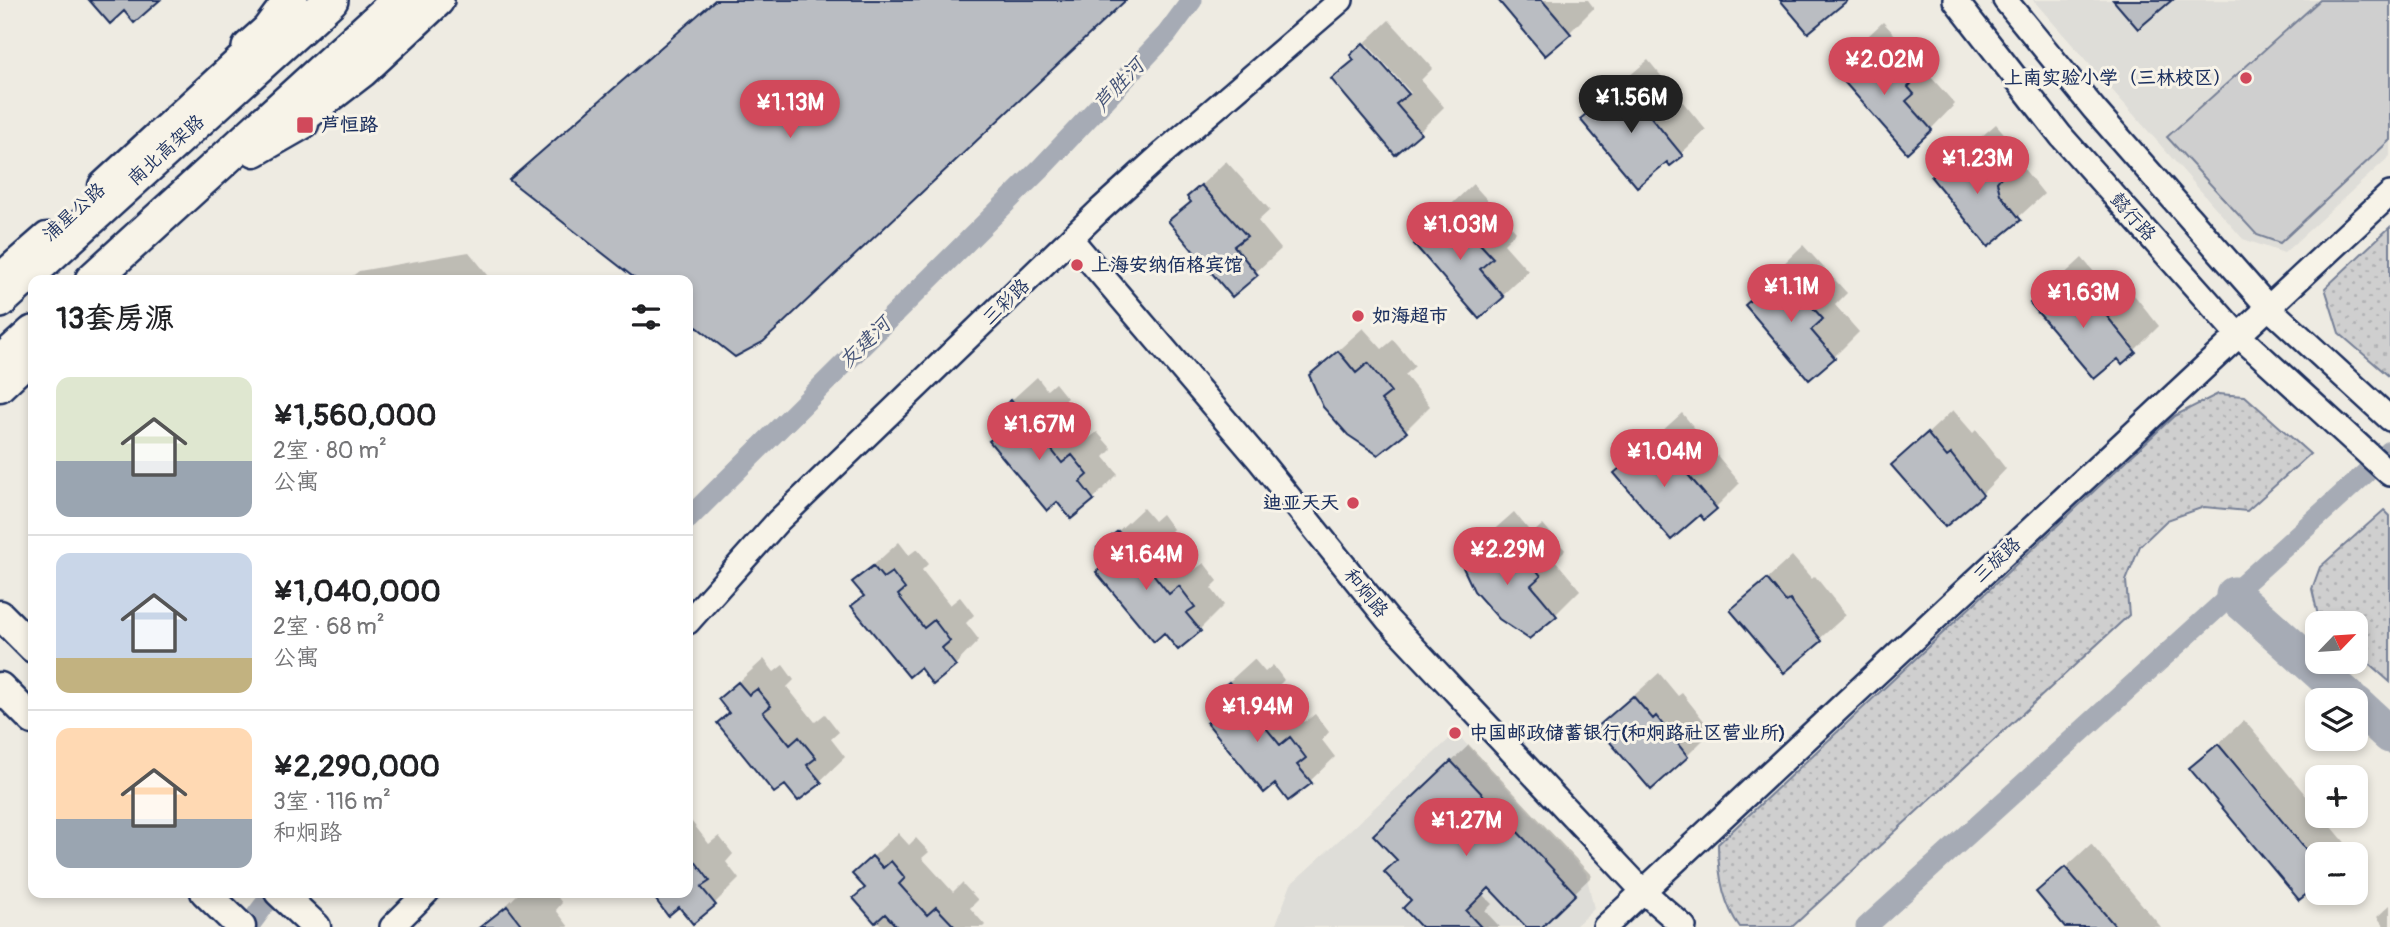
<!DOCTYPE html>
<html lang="zh">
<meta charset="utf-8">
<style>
:root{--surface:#fff;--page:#f6f6f6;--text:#202124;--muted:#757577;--line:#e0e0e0;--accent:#d1495b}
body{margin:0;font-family:Pangolin,"LXGW WenKai TC",sans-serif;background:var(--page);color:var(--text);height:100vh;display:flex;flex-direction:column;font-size:26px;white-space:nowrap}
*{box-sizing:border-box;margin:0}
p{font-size:23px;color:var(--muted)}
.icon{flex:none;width:38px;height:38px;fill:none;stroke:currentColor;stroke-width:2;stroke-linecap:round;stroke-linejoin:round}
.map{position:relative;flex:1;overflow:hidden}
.panel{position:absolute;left:28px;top:275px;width:665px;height:623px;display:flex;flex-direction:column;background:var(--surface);border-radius:14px;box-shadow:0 4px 10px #0003}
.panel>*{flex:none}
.needle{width:46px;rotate:65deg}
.controls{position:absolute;left:2305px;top:611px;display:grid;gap:14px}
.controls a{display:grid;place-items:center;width:63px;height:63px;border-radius:14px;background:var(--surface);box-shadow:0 4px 10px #0003;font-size:35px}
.price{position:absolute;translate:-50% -60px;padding:0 16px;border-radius:24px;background:var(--accent);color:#fff;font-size:23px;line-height:46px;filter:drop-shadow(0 2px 4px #0008)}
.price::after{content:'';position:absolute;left:50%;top:42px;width:21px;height:16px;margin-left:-10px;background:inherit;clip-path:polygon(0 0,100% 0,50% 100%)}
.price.current{background:#222;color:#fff}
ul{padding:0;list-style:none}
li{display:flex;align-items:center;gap:21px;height:175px;padding:0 28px}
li+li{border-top:2px solid var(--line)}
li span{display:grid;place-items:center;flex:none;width:196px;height:140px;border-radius:14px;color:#555}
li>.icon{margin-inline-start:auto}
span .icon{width:84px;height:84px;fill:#fffc;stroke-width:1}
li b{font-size:30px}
h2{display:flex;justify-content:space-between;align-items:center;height:84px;padding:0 28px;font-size:30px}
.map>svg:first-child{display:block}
.built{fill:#deddd8}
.park{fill:url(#park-dots);stroke:#757f96;stroke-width:2}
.pitch{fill:#cfcfcf;stroke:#757f96;stroke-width:2}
.shadow{fill:#0003;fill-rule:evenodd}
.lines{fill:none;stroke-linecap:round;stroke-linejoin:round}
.canal{stroke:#a6abb5;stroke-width:21}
.river{stroke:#a6abb5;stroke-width:37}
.building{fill:#babdc2;stroke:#1b2f5e;stroke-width:2}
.minor-casing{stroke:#1b2f5e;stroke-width:28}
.major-casing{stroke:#1b2f5e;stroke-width:33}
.highway-casing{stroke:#1b2f5e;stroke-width:38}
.minor{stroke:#f7f3e8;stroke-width:23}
.major{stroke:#f7f3e8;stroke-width:28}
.highway{stroke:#f7f3e8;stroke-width:33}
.poi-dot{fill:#d1495b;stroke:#f7f3e8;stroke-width:2.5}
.labels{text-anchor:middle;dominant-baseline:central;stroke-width:6;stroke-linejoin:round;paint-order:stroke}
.poi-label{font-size:19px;font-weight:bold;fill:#1b2f5e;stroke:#f7f3e8;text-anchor:start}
.street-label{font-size:19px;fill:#1b2f5e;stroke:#f7f3e8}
.water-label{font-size:21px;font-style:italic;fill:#455478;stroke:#f7f3e8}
</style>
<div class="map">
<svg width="2390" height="927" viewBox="0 0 2390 927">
<defs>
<pattern id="park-dots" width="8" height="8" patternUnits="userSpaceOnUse" patternTransform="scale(1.75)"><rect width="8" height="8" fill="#cfcfcf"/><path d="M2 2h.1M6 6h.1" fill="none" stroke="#b1b2b4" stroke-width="1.8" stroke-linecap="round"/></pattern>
</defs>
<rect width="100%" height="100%" fill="#eeebe2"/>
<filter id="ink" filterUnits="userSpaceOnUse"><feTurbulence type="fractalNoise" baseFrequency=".0143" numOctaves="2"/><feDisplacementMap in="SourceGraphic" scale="14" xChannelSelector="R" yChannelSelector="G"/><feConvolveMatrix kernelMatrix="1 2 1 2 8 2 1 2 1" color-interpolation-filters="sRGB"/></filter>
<g filter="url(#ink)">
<path class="built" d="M2033,0H2390V156L2284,253L2243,239Z
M1456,733L1586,873L1594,909L1574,927H1275L1291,884Z"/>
<path class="park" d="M2390,227V377L2339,333L2325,288Z
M2218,394L2245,396L2310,454L2247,511L2204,507L2167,520L2140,546L2126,581L2129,615L1792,927H1740C1722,903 1718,872 1718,844L2174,416Z
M2384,510L2390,516V682L2356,652V623H2322L2319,620L2312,589L2320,567Z"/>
<path class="pitch" d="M2320,0H2390V140L2280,243L2257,235L2167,137Z"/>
<path class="shadow" d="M715,0H1123L736,355L688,317V280H640L511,180Z
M1500,0H1588L1594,8L1569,33Z
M1389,20L1433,68L1421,80L1444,107L1419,132L1333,80L1355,58L1352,55ZM1367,44L1411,93L1408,95L1364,47Z
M1883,22L1908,49L1915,42L1920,48L1926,42L1938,55L1931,61L1938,68L1930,76L1955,104L1931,129L1834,68Z
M1648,60L1706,130L1670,164L1667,160L1583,119L1607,95Z
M1996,124L2013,144L2016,141L2025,151L2021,156L2024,169L2044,194L1989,244L1933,177L1958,153L1971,142L1973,144Z
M1226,161L1270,210L1258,221L1281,249L1232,294L1170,221L1192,200L1189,197Z
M1473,184L1516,232L1504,244L1528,271L1479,317L1417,244L1439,222L1436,219Z
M1803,245L1847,293L1835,305L1859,332L1834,357L1748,305L1769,283L1767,280Z
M469,252L492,280H347L359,271Z
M2082,258L2106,286L2118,275L2159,326L2134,351L2033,303Z
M1363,328L1382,349L1393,340L1415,366L1405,375L1430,406L1405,431L1311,375Z
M1037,377L1047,390L1055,383L1067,398L1060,404L1088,439L1097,432L1112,449L1104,457L1118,474L1093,499L1058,500L992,441L1003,430L993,417Z
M1953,410L1973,433L1976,430L2006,469L1982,494L1894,465Z
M1682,413L1740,483L1715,508L1700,513L1616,473Z
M1143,508L1154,521L1162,514L1173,529L1167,536L1194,570L1204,563L1218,581L1211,588L1224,605L1199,630L1165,631L1098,572L1110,561L1100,548Z
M1514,512L1532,534L1543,524L1565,550L1555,560L1580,590L1555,615L1461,559Z
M899,542L909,555L917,549L929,563L922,570L950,605L960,597L974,615L966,623L979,640L955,665L865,595L855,582Z
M1792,556L1812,579L1815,576L1846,615L1784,671L1733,610Z
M764,659L774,672L783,665L794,680L787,687L815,722L825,714L839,732L831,739L845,757L820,781L731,712L720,699Z
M1254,659L1265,672L1273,665L1284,680L1277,687L1305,722L1315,714L1329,732L1322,740L1335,757L1310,781L1221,712L1210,699Z
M1659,673L1678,696L1682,693L1712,731L1687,756L1599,727Z
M2244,720L2317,809V816H2323L2352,851L2348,854H2317V883L2192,768Z
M1469,745L1592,876L1539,927H1528L1489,885L1481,893L1492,904L1485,911L1500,927H1423L1399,860L1392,818Z
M688,817L709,844L719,836L733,854L726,862L739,879L714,904L680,905L688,892Z
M898,833L909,845L916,838L929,852L922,858L953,892L962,883L978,900L970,908L985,925L983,927H883L855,898L866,887L855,874Z
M2091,844L2161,927H2067L2038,893Z
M520,892H540L542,895L546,892H554L562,903L556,910L569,927H492L488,923Z
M2390,905V927H2385L2377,917Z"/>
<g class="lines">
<path class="canal" d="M688,519L1042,167L1167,34L1192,0
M248,927L274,892
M1866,927L2390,451"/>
<path class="river" d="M2234,595L2351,700
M2356,704L2390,735"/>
</g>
<path class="building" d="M89,0H160L134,23L124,11L110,24Z
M715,0H1126L763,342L735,357L688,320V280H637L509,180Z
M1498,0H1542L1571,34L1545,56Z
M1780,0H1848L1808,33Z
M2113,0H2172L2138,29Z
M1363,43L1409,94L1396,104L1421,133L1395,155L1331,79L1354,60L1350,55Z
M1857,45L1882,72L1889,65L1894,71L1901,66L1914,81L1908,87L1914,94L1906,101L1932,130L1907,153L1832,68Z
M1623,83L1683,156L1670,166L1667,162L1637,187L1580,119Z
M1971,147L1987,167L1990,164L2001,177L1997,182L2000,194L2021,220L1988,247L1931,177L1945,165L1947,168Z
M1201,185L1247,236L1234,246L1258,275L1232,297L1168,221L1191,202L1187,197Z
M1447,208L1493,258L1480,269L1504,297L1479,319L1414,244L1437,224L1434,219Z
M1778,269L1823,319L1811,330L1835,358L1809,380L1745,305L1768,285L1764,280Z
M2056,281L2080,310L2093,299L2136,352L2122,364L2118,359L2094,379L2030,303Z
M1338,351L1356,373L1368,363L1391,392L1381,400L1407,432L1378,455L1348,435L1323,407L1309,375Z
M1011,400L1021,413L1029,407L1043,424L1036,430L1062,463L1072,455L1088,475L1080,482L1094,500L1071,519L1057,502L1047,511L989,441L1002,431L990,417Z
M1927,433L1947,457L1951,454L1983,495L1945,527L1891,465Z
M1656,437L1717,509L1704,520L1700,515L1671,540L1614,473Z
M1118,531L1128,544L1136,538L1150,555L1143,561L1169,594L1179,586L1195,607L1186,613L1201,631L1178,650L1164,633L1154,642L1096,572L1109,562L1097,548Z
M1488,535L1506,557L1518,547L1541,576L1531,585L1557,616L1529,639L1499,619L1474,591L1459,559Z
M873,566L883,578L892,572L905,589L898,595L924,628L934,620L950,641L942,648L956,666L933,685L920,668L909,677L851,606L864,596L852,582Z
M1767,579L1786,602L1790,600L1822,641L1784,673L1730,610Z
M738,682L749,695L757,689L771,706L763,712L790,745L799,737L816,758L807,765L822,783L798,801L785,785L774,793L717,723L729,713L718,699Z
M1229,682L1239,695L1247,689L1261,706L1253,712L1280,745L1290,737L1306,758L1297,765L1312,783L1288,801L1275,784L1264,793L1207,723L1219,713L1208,699Z
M1633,696L1653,719L1656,716L1688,757L1651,790L1597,727Z
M2218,744L2317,863V886L2299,900L2189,768Z
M1451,761L1576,894L1542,927H1526L1489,888L1466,911L1481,927H1421L1403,908L1411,900L1384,872L1397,860L1373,835Z
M688,852L710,881L701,887L716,905L693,924L679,907L668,916L650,892H688Z
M872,856L883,868L891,861L905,878L899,884L927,915L936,907L955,927H897L885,914L875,923L853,898L865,888L852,874Z
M2065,867L2116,927H2065L2036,892Z
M507,906L523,927H480Z"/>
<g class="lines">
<g class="minor-casing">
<path id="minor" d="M1955,0L2061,136L2238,335L2390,474
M2005,0L2094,109L2268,307L2390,419
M1071,239L1260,461L1388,620L1643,891L1684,927
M688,622L778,521L1100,210L1163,153L1341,0
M392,927L427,892
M1605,927L2390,194"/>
</g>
<g class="major-casing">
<path id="major" d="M255,152L304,124
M103,186L266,36
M0,278L47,237
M0,387L33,356
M0,615L33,648
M0,687L33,720
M205,892L241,927
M279,892L316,927"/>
</g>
<g class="highway-casing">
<path id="highway" d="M249,48L268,31L291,0
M282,132L361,71L437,0
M92,280L399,0
M0,301L331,0
M0,363L33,333"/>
</g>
<use href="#minor" class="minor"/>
<use href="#major" class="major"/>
<use href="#highway" class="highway"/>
</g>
</g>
<g class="poi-dot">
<circle cx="2246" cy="78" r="7"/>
<rect x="296" y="116" width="18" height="18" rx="3.5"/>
<circle cx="1077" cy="265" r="7"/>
<circle cx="1358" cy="316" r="7"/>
<circle cx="1353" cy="503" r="7"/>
<circle cx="1455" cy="733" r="7"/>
</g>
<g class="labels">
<g class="poi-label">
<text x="2232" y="78" text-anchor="end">上南实验小学（三林校区）</text>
<text x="321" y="125">芦恒路</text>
<text x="1091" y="265">上海安纳佰格宾馆</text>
<text x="1372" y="316">如海超市</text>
<text x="1339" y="503" text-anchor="end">迪亚天天</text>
<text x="1469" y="733">中国邮政储蓄银行(和炯路社区营业所)</text>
</g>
<g class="street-label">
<text transform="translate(166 150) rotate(-42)">南北高架路</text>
<text transform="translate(74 212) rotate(-42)">浦星公路</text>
<text transform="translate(2133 217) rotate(48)">懿行路</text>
<text transform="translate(1006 302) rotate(-44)">三彩路</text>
<text transform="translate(1997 560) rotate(-43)">三旋路</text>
<text transform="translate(1366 593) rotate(50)">和炯路</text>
</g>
<g class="water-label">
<text transform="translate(1119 85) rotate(-47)">芦胜河</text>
<text transform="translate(865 343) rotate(-45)">友建河</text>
</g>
</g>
</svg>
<div class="controls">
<a><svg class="needle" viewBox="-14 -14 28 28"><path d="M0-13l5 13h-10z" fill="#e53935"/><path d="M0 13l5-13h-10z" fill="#757577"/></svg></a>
<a><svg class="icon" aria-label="layers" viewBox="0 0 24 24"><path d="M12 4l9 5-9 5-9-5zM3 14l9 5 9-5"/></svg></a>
<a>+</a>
<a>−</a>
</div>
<b class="price" style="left:1884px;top:97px">¥2.02M</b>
<b class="price current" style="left:1631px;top:135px">¥1.56M</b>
<b class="price" style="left:790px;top:140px">¥1.13M</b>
<b class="price" style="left:1977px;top:196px">¥1.23M</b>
<b class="price" style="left:1460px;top:262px">¥1.03M</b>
<b class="price" style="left:1791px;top:324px">¥1.1M</b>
<b class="price" style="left:2083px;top:330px">¥1.63M</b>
<b class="price" style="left:1039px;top:462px">¥1.67M</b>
<b class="price" style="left:1664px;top:489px">¥1.04M</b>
<b class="price" style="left:1507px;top:587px">¥2.29M</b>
<b class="price" style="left:1146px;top:592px">¥1.64M</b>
<b class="price" style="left:1257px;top:744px">¥1.94M</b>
<b class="price" style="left:1466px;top:858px">¥1.27M</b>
<section class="panel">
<h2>13套房源<svg class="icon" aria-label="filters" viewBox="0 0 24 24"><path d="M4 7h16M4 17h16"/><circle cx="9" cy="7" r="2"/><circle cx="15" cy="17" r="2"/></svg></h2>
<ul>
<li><span style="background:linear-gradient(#dfe7d0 60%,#9aa5b1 0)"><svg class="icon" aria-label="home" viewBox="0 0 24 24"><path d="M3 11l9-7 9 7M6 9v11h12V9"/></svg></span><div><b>¥1,560,000</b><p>2室 · 80 m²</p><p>公寓</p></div></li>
<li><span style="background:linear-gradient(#c9d6e8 75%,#c2b280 0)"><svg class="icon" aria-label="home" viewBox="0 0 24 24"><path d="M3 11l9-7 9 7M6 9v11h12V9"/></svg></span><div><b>¥1,040,000</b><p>2室 · 68 m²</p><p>公寓</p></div></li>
<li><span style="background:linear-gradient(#ffd9b3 65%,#9aa5b1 0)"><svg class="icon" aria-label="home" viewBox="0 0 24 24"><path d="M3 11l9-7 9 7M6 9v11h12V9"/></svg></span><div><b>¥2,290,000</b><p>3室 · 116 m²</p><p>和炯路</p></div></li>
</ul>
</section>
</div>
